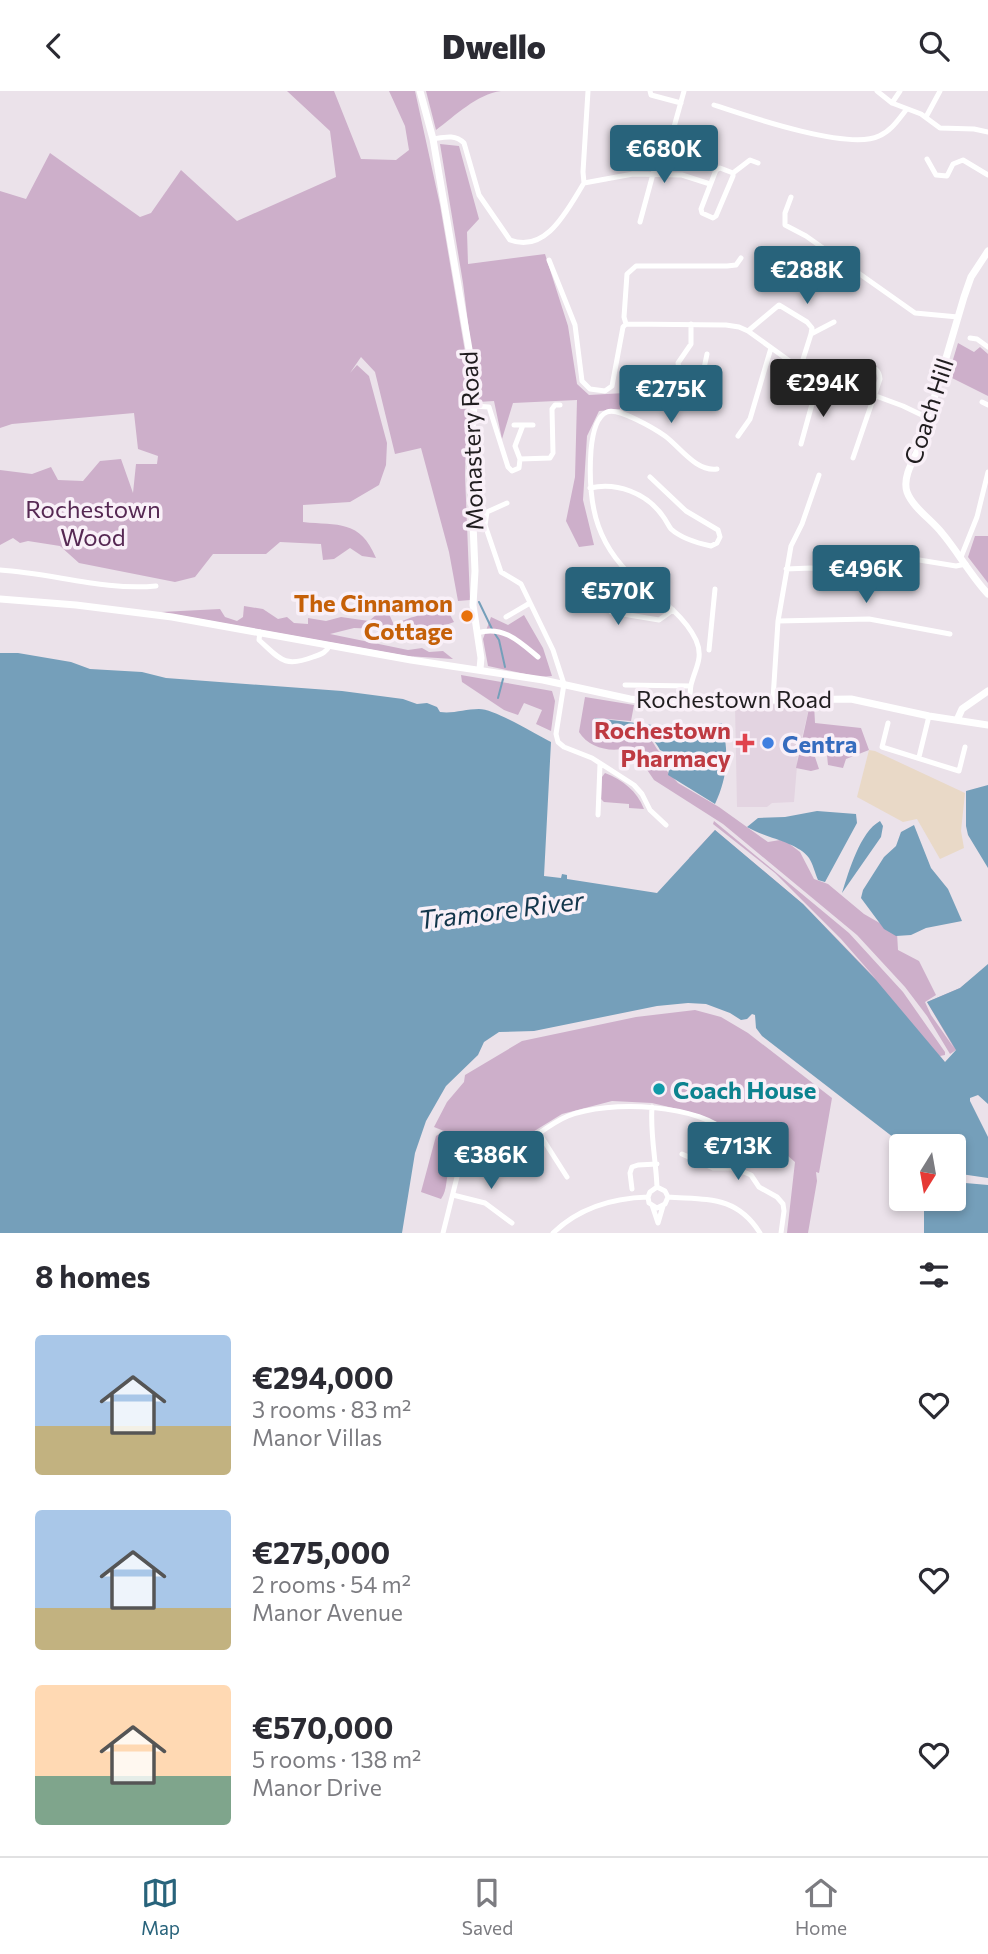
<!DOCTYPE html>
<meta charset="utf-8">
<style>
:root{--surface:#fff;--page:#f7f7f7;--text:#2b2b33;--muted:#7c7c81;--line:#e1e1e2;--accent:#28637b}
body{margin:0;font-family:Commissioner,sans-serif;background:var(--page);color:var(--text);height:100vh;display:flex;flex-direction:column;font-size:26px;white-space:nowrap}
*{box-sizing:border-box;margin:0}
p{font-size:23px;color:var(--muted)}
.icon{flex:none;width:38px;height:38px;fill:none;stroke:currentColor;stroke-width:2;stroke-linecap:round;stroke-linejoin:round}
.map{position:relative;height:1142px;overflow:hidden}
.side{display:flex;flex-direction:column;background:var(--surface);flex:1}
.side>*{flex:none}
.needle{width:46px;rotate:191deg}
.controls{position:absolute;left:889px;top:1043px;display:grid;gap:14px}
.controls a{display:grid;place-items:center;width:77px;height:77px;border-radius:7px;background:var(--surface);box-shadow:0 4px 10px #0003;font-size:35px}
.price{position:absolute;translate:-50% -60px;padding:0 16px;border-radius:7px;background:var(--accent);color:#fff;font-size:23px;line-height:46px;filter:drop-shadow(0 2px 4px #0008)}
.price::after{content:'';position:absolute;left:50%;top:42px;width:21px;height:16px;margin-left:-10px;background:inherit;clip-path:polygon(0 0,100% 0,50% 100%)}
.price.current{background:#222;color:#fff}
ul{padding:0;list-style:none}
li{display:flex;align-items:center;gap:21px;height:175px;padding:0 35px}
li span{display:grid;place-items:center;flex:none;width:196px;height:140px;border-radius:7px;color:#555}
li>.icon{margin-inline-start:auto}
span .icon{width:84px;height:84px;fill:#fffc;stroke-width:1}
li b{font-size:30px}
h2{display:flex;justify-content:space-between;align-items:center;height:84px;padding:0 35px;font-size:30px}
header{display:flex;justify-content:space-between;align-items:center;height:91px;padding:0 35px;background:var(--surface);font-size:32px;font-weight:800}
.tab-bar{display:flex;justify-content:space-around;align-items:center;height:98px;border-top:2px solid var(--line);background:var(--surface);font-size:19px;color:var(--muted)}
.tab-bar a{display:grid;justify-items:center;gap:4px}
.tab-bar .current{color:var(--accent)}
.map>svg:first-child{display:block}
.built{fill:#e3d4e1}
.industrial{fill:#e9d9c7}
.green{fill:#cdafca}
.water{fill:#759fba}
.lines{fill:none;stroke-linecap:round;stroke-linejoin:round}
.stream{stroke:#759fba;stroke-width:2}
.street{stroke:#fff;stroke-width:5}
.secondary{stroke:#fff;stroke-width:7}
.food-dot{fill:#e8710a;stroke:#f9f0f8;stroke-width:2.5}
.health-dot{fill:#e0444e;stroke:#f9f0f8;stroke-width:2.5}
.shop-dot{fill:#3f7fe0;stroke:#f9f0f8;stroke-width:2.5}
.culture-dot{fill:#0f9aa8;stroke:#f9f0f8;stroke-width:2.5}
.labels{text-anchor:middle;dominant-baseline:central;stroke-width:7;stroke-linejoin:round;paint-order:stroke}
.street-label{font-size:24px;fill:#201d1f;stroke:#f9f0f8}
.park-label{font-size:24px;fill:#562853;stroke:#f9f0f8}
.food-label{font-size:24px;font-weight:bold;fill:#c56008;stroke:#f9f0f8;text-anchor:end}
.health-label{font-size:24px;font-weight:bold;fill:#be3a42;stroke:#f9f0f8;text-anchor:end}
.shop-label{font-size:24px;font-weight:bold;fill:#366cbe;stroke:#f9f0f8;text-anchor:start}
.culture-label{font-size:24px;font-weight:bold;fill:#0d838f;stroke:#f9f0f8;text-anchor:start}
.water-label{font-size:26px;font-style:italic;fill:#13364b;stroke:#f9f0f8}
</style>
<header><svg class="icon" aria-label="back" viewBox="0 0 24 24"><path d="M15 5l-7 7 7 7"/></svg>Dwello<svg class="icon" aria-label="search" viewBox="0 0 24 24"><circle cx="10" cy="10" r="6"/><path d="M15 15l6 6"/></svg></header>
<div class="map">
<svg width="988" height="1142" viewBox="0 0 988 1142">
<rect width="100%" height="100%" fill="#ebe2ea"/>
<path class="built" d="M810,613L798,663L794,711L772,712L767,716H737L735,614Z"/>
<path class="industrial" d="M869,659L875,660L965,702L961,740L964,757L940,768L917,728L903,731L857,706Z"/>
<path class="green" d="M287,0H334L361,68L396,69L409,59L405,35L389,0H415L440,114L468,278L465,384L470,509L458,510L449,461L421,357L395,363L375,281L361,266L350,282L357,274L369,285L387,352L386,374L379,394L350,411L303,414V431C338,435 360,428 376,467L362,465L350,457L334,468L323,469L321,453L280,451L266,463H213L195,486L175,491L79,472L60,455L28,450L20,452L13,447L0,454V379L32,383L51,376L58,389L83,390L100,370L121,368L133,402L136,373H157L158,365L138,358L134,322L12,333L0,337V100L26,108L50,62L140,126L151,122L181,79L237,130L336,86L330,40Z
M426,0H501C477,3 455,25 436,39Z
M440,53L459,55L479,128L467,141L468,173L545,163L568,235L577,293L589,304L625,302L620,318L599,320L587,345L583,409L594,454L579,456L566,430L575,386L577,309L513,312L502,348L494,310L478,311L463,192Z
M958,252L974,261L980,256L988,263V305L948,285Z
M975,445H988V492L968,466Z
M244,515L263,518L278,528L287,526L294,532L308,533V527L326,530L341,526L369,530L377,523H389L394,534C414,523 427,523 449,522L454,531L430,540L354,537L330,543L408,559L422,557L429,561L443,560L453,568L407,565L161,521L220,518L225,526L237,530L243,526Z
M524,524L543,557L552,585L540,586L488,575L483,548L491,526L508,534Z
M461,584L552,600L555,610L551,640L536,633L542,619L524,612L518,624L504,619L462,591Z
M585,606L634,614L631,630L595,627L607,638C624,634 637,634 650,648C656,654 656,660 665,665L667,680L678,692L719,716L768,751L780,749L787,751L800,761L814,788L828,793L864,823L897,842L898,859L919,870L936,904L925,911L931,924L954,957L927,911L960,897L988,875L956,959L950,963L927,925L905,896L857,844L723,733L654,689L637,664L626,657C610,662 588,656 579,641Z
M810,613H814L815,632L861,637L869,659L846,668L843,677L828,674L827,664L810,655L807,663L815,666L819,678L811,680L796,677Z
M605,682C623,689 637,700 644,718L629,717V713L604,711L601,708L602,686Z
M714,730L849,842L903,901L945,961V964L940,965L945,971L689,767L715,739L803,813L876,888L841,848L775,782L713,733Z
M695,919L721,926L748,942L832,1007L819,1082L816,1081L817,1090L808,1142H787L795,1071L773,1052L690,1021L652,1012L612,1010L562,1023L510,1055L464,1067L457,1075L450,1076C445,1088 448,1098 441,1108L421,1101L436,1045L444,1040L434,1036L447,1011L464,991L465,984L522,950L636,926Z"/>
<path class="water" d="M0,562H18L71,571L90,578L142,581L166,587L342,600L403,608L417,613L427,612L437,616L440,621C453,623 465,618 479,618C495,618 535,643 551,651L544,785L561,787L562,783L567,784V788L657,802L715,739L803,813L876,889L945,971L956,959L927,911L960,897L988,873V1013L978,1004L970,1007V1010L988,1046V1087L954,1082V1055H911L902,1053L762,945L756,937L755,924L752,923L747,928L741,929L730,922L706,913L688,912L657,915L534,940L499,941L484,951L478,964L446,995L426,1030L415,1062L402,1142H0Z
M595,627L693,639L722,632C729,662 728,685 715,713L668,684C670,673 673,664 660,659C653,645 647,647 640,637C623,633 610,639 593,632Z
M988,694V777L968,744L966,735V700Z
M817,720L856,723L857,732L825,791L818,789C815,782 813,773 809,767C798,751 765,747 747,736L758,727L785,726Z
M880,730L883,735L881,746L842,802C849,780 860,741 880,730Z
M914,734L931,777L948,798L962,830L926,837L911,844L896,845L884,838L861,807L863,799L884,766L896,755L901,741Z
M954,1091L988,1094V1142H924V1108H954Z"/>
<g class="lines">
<path class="stream" d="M479,511L492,538
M495,543L499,549L505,576
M498,607L503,588"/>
<path class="street" d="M650,0L651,4L681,12
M877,0L892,12L921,23L940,37L974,38L988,41
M892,12L900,0
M714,14C747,25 849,60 879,45C891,40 898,29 906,19
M926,26L940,0
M674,36L684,0
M433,48C445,46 455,43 464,52L479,104L510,149C547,163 568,117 584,92L583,81L588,0
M927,68L936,84L947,85L953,73L963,69L988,84
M720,77L733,82V85L716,125L713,127L702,122L701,118L716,79Z
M733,82L750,69L758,72
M584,92L633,83L682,84L710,93
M791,106L785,122V134L806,145L915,222L958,226
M640,131L653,83L666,51
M549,169L575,234L582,290L590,298L605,300L612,295L623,236L626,233L726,234L739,236L748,240L791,271L807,292L848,301H865L903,315L928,327
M626,233L624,226L627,183L636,175H727L736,174L741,167
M691,233V253L678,272L679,277L692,289L698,290L702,287L707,263
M748,240L779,214L807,231L812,237L811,243L799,281
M811,243L834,231
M970,247L977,248L988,256
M982,311L988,314
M474,315L489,316L508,376L512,380L519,377L520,368L515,355L523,334
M514,334H533
M738,345L750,328L771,257
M801,353L817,295
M853,367L880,288C879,278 875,277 866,275L861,280L857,301
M520,368L550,367L553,362L552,318L555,314H560
M590,397C617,391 646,402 662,424C666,429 668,434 671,438C682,448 697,452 711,455L717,452L720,446L718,439L686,420L650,386
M507,412L487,421L485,434L501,481L521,493L553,559L564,593L556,643L558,651L564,656L592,667L634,694L642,703L650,719L666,734
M961,466L977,426L988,381
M913,468L956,475L966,473
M786,478L811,477L895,488
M0,479C52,482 104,500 156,495
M609,482V515L611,521L659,529L673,519
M506,526L530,512
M778,530L869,528L950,543
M260,541L259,549C280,568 284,577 313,566C321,563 326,562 330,554
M477,542C503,534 519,550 538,566
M709,559L715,498
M625,594L691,595
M773,608L778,530L791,455L802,433L819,384
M690,610C690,605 690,599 691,594C695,577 704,567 696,549C685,526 663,510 644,496C597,458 587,417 591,359C592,348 595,326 607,321C618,316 655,338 665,345C680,356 696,381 717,378
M888,632L882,656L959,680L965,656
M919,666L929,625
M598,724L600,673
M652,1016C650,1043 656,1069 657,1096
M539,1042L567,1086
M682,1063L713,1077H734L751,1084L759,1096L777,1106L783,1113L784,1120L781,1142
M632,1098L630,1082L632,1076L638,1074L657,1073
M453,1104L485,1112L512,1132
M648,1106L649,1112L657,1117L665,1113L668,1106
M648,1106L650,1101L657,1096L665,1100L668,1106
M668,1106C707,1109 736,1104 760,1142
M652,1114L658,1132L663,1115
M443,1142L459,1078C469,1064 493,1067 508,1061C530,1052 546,1034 568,1025C607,1009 702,1012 731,1045L723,1076
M553,1142C579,1117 611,1107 648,1106"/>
<path class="secondary" d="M420,0L433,48L470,264L474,315L470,361L475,480L473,514L481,567L480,578
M988,160L971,186L964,206L920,355C914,368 902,386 907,401C913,417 932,429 942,442C958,461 971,485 988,503
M0,508L76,514L172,526L411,569L543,589L630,608L653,611L851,608L929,625L988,634
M957,629L962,618L988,600"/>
</g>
<circle class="food-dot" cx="467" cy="525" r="7"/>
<path class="health-dot" d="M741.5 641.5h7v7h7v7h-7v7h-7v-7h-7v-7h7z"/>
<circle class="shop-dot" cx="768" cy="652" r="7"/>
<circle class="culture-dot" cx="659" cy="998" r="7"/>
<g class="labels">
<g class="street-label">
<text transform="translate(928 320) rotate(-72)">Coach Hill</text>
<text transform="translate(471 350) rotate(-92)">Monastery Road</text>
<text x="734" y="607">Rochestown Road</text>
</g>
<g class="park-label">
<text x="93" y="417">Rochestown<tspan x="93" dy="28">Wood</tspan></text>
</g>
<g class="food-label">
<text x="453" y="511">The Cinnamon<tspan x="453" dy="28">Cottage</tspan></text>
</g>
<g class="health-label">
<text x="731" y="638">Rochestown<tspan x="731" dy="28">Pharmacy</tspan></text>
</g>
<g class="shop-label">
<text x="782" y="652">Centra</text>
</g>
<g class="culture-label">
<text x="673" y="998">Coach House</text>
</g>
<g class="water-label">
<text transform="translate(501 818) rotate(-7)">Tramore River</text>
</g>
</g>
</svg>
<div class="controls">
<a><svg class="needle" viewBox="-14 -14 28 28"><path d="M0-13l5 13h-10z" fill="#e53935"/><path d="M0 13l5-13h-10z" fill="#7c7c81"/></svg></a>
</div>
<b class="price" style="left:664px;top:94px">€680K</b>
<b class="price" style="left:807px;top:215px">€288K</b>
<b class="price current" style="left:823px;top:328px">€294K</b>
<b class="price" style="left:671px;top:334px">€275K</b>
<b class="price" style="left:866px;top:514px">€496K</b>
<b class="price" style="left:618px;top:536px">€570K</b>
<b class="price" style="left:738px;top:1091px">€713K</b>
<b class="price" style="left:491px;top:1100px">€386K</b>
</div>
<section class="side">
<h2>8 homes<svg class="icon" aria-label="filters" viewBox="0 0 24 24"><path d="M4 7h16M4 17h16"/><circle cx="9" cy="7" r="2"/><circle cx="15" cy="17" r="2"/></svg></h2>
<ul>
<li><span style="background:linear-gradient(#a9c7e8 65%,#c2b280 0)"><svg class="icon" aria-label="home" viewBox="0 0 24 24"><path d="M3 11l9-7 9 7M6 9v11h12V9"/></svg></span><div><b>€294,000</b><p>3 rooms · 83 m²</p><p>Manor Villas</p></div><svg class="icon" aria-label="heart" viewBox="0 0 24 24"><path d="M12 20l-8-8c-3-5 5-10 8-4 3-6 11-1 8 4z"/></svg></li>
<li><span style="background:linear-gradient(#a9c7e8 70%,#c2b280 0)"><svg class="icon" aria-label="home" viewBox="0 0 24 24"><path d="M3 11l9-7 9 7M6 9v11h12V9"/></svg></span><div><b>€275,000</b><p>2 rooms · 54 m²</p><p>Manor Avenue</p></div><svg class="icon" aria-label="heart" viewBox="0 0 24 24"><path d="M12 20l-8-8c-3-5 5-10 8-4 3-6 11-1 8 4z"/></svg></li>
<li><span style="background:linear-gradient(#ffd9b3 65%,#7fa58c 0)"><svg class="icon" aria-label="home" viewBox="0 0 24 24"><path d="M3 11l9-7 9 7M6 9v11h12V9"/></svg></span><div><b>€570,000</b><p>5 rooms · 138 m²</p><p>Manor Drive</p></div><svg class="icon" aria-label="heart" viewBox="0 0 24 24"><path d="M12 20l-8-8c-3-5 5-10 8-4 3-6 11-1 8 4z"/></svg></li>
</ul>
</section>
<nav class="tab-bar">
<a class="current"><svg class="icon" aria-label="map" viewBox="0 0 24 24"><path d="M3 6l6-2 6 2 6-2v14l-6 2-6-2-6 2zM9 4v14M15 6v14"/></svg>Map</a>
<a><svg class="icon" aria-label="saved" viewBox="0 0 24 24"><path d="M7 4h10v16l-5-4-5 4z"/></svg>Saved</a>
<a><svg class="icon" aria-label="home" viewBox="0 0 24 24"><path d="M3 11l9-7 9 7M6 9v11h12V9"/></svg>Home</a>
</nav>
